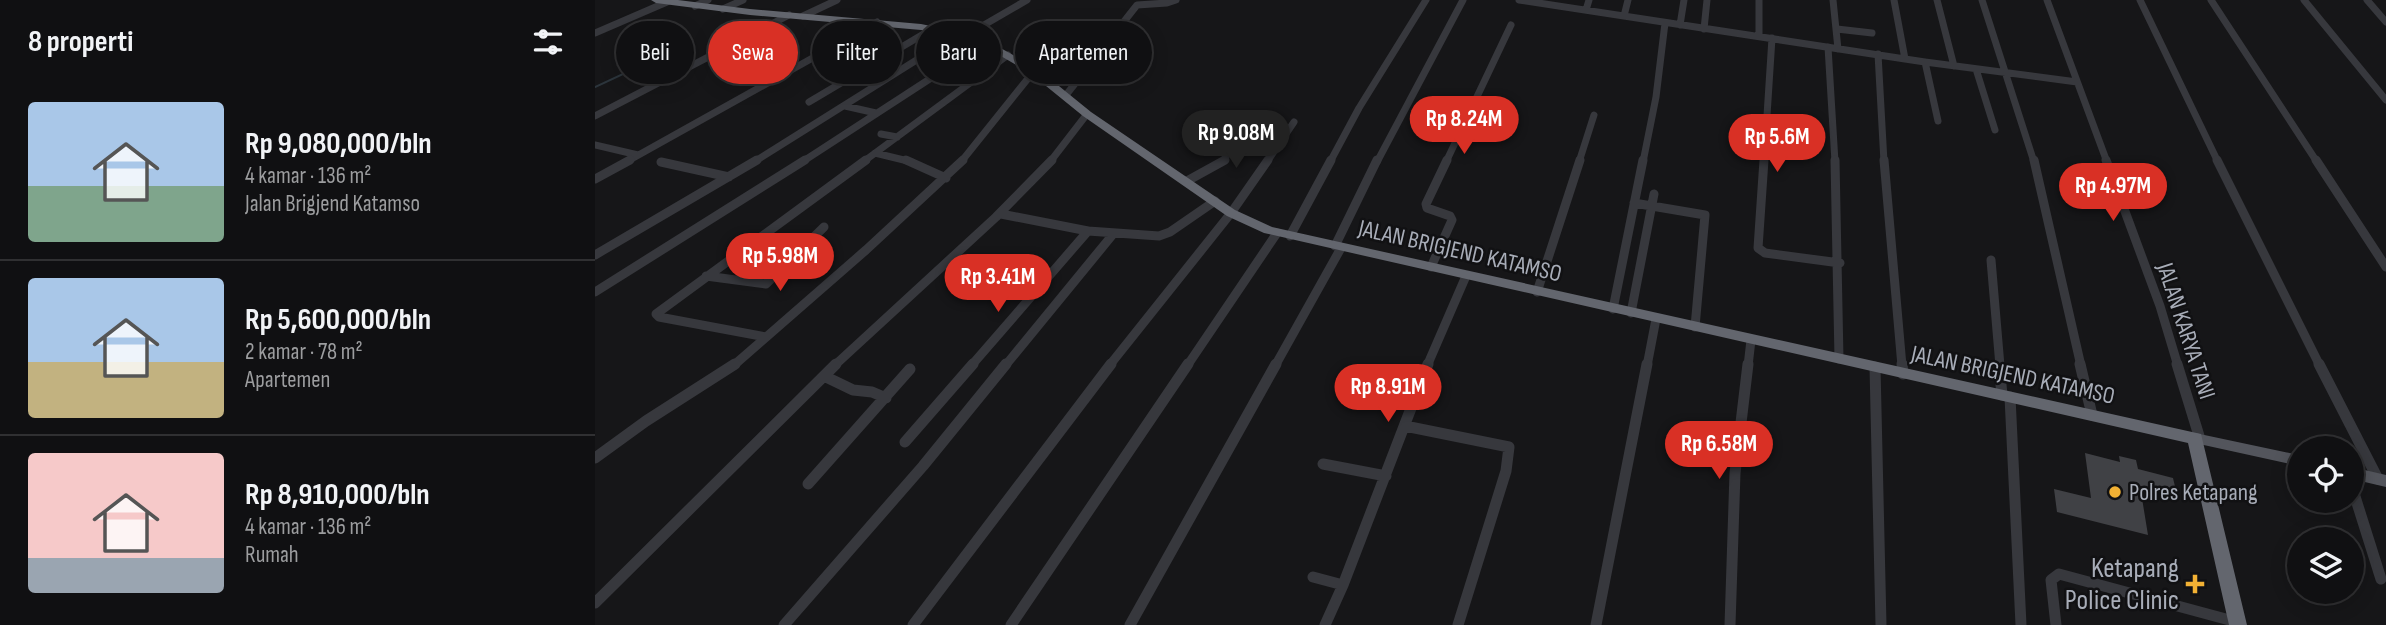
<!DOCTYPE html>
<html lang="id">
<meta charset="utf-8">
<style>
:root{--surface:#101012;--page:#19191b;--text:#f1f3f6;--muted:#9c9d9f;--line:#303032;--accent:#d93025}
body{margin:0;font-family:"Sofia Sans Condensed",sans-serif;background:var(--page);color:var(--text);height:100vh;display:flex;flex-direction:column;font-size:26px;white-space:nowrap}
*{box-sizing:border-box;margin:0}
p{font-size:23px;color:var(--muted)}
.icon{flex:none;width:38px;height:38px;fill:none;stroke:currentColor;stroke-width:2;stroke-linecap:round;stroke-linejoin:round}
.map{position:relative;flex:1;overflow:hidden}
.details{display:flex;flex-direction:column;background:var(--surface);width:595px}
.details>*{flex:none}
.banner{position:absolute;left:21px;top:21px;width:665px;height:63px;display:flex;gap:14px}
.buttons{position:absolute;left:1692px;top:436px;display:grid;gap:14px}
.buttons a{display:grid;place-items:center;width:77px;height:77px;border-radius:50%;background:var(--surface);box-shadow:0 4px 18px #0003,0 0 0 2px var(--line);font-size:35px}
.price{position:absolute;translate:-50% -60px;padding:0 16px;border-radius:24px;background:var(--accent);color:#fff;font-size:23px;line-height:46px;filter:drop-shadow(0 2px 4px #0008)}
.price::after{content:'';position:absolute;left:50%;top:42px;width:21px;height:16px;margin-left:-10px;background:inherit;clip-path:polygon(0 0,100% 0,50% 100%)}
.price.on{background:#222;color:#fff}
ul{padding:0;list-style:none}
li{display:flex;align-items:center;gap:21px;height:175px;padding:0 28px}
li+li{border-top:2px solid var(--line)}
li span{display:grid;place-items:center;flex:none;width:196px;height:140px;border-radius:7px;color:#555}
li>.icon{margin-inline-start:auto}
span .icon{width:84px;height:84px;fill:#fffc;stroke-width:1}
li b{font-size:30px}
h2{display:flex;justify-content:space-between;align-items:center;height:84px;padding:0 28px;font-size:30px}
.tag{padding:0 24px;border-radius:32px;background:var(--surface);box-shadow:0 4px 18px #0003,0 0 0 2px var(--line);font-size:24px;line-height:63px}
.tag.on{background:var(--accent);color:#fff}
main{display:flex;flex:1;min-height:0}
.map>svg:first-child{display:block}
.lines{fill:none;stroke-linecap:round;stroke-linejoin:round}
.stream{stroke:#2c353c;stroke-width:2}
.building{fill:#404145}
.minor-far2{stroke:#37383d;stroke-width:7}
.minor-far1{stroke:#37383d;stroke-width:9}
.minor{stroke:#37383d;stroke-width:11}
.major{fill:#53555c;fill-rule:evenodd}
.highway{fill:#63666e;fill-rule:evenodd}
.poi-dot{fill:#f2b134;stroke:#111113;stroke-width:2.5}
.labels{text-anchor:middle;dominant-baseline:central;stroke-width:5;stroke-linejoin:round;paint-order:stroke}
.street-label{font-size:24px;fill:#a8adb8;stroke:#111113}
.poi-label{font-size:24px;fill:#a8adb8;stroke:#111113;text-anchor:start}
.near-poi-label{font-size:28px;fill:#a8adb8;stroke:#111113;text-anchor:end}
</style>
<main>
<section class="details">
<h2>8 properti<svg class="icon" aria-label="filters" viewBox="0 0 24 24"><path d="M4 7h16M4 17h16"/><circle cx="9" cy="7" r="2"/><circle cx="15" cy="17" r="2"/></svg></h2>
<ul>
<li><span style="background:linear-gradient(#a9c7e8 60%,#7fa58c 0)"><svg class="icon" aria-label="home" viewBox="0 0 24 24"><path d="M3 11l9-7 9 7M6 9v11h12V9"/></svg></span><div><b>Rp 9,080,000/bln</b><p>4 kamar · 136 m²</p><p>Jalan Brigjend Katamso</p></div></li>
<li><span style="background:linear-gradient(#a9c7e8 60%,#c2b280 0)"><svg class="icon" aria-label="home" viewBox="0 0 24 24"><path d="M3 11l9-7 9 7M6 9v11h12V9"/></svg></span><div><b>Rp 5,600,000/bln</b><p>2 kamar · 78 m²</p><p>Apartemen</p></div></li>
<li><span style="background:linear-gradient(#f6c9c9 75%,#9aa5b1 0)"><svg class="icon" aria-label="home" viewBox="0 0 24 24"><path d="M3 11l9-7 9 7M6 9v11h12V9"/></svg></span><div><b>Rp 8,910,000/bln</b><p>4 kamar · 136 m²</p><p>Rumah</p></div></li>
</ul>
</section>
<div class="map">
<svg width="1791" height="625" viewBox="0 0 1791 625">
<rect width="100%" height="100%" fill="#161618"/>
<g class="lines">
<path class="stream" d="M0,87L88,46"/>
</g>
<path class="building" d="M1490,453L1525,462L1524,456L1541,460L1543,469L1578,478L1582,495L1545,486L1553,535L1462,512L1459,489L1496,498Z"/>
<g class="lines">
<path class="minor-far2" d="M924,0L1310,59
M1164,0V36
M1238,0L1243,49
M1299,0L1310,59L1330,62
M1342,0L1359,66
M1387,0L1439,162
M1452,0L1512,162
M1545,0L1623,162
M1616,0L1722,162
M1709,0L1791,100
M1772,0L1791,22
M100,6L113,0
M128,9L148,0
M991,10L994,0
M208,16L242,0
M1029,16L1033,0
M1085,25L1089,0
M1109,29L1112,0
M1242,29L1277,33
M0,33L72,2
M370,36L432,0
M1233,47L1240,162
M1283,54L1289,162
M1381,69L1400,130
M471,95L542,5L572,3L581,0
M214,102L337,29
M250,106L281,113
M0,116L194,15
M1343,121L1330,62L1482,82
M286,134L302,137
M0,145L43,155
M280,153L317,162
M31,162L282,22
M159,162L363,34
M207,162L390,43
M268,162L413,55
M366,162L439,71
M455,162L492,114
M627,162L641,143L683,148
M672,162L699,122
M735,162L764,108L831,0
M782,162L868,0
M851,162L916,25
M984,162L999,115
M1048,162L1061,97L1070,23
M1169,162L1177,38"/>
<path class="minor-far1" d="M311,160L351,178
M1169,160L1163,248L1170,253L1245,263
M1240,160L1244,359
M1289,160L1307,366
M1439,160L1486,366
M1511,160L1565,306L1583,366
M1622,160L1725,366
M1721,160L1791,267
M66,162L134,177
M0,179L35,160
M592,181L630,160
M1039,203L1110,215L1100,327
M493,231L564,236L575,232L620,201
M695,236L736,160
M740,246L782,160
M0,255L162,160
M1396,260L1405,366
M836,267L857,220L855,216L832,208L831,204L852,160
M111,276L171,284L229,227
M0,292L210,160
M942,292L985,160
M1018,309L1048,160
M1036,313L1059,194
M171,337L64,317L61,314L271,160
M138,366L271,250L368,160
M239,366L401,217L457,160
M376,366L493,231L406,214
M410,366L519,233
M514,366L636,213L673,160
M592,366L682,233
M680,366L746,248
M832,366L871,276
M1052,366L1061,319
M1153,366L1156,340"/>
<path class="minor" d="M1307,364L1308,374
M1404,364L1407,395
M1485,364L1497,415
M1582,364L1605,439
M1724,364L1783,479
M1280,367L1286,625
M229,376L258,390L277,392L291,398
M1415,397L1426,625
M810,426L914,447L911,471L863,625
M310,442L378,364
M0,458L51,421L140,364
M728,464L791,476
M213,484L315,369
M1757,487L1786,579
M718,577L748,585L833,364
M0,603L241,364
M189,625L328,466L411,364
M318,625L516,364
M416,625L593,364
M535,625L681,364
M730,625L748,585
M1001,625L1052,364
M1135,625L1140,473L1153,364
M1461,625L1456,580L1464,574L1642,622"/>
<path class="major" d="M1600,433L1704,455V466L1595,442L1593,438L1595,434Z
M1757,467L1791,475V487L1757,479Z"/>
<path class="highway" d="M56,0H83L155,9L326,24L370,33L393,41L443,69L496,112L640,210L677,227L1606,434L1652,625H1634L1593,443L669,233L632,216L488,116L435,73L387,45L365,37L326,30L155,15L61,3Z"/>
</g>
<g class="poi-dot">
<circle cx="1520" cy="492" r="7"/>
<path d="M1596.5 573.5h7v7h7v7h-7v7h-7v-7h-7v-7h7z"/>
</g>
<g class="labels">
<g class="street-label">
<text transform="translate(865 251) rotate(13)">JALAN BRIGJEND KATAMSO</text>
<text transform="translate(1591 331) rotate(72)">JALAN KARYA TANI</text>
<text transform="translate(1418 375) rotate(12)">JALAN BRIGJEND KATAMSO</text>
</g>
<g class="poi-label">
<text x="1534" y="492">Polres Ketapang</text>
</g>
<g class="near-poi-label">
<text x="1584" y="568">Ketapang<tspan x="1584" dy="32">Police Clinic</tspan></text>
</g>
</g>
</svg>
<div class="buttons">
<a><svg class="icon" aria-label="locate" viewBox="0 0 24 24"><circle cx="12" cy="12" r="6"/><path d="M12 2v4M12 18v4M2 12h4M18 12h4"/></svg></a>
<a><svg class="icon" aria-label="layers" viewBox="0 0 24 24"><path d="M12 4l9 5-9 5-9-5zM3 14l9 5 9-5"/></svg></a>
</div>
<b class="price" style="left:869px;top:156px">Rp 8.24M</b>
<b class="price on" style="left:641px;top:170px">Rp 9.08M</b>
<b class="price" style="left:1182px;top:174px">Rp 5.6M</b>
<b class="price" style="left:1518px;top:223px">Rp 4.97M</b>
<b class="price" style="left:185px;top:293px">Rp 5.98M</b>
<b class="price" style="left:403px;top:314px">Rp 3.41M</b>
<b class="price" style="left:793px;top:424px">Rp 8.91M</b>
<b class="price" style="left:1124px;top:481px">Rp 6.58M</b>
<div class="banner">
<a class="tag">Beli</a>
<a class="tag on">Sewa</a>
<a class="tag">Filter</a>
<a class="tag">Baru</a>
<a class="tag">Apartemen</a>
</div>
</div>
</main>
